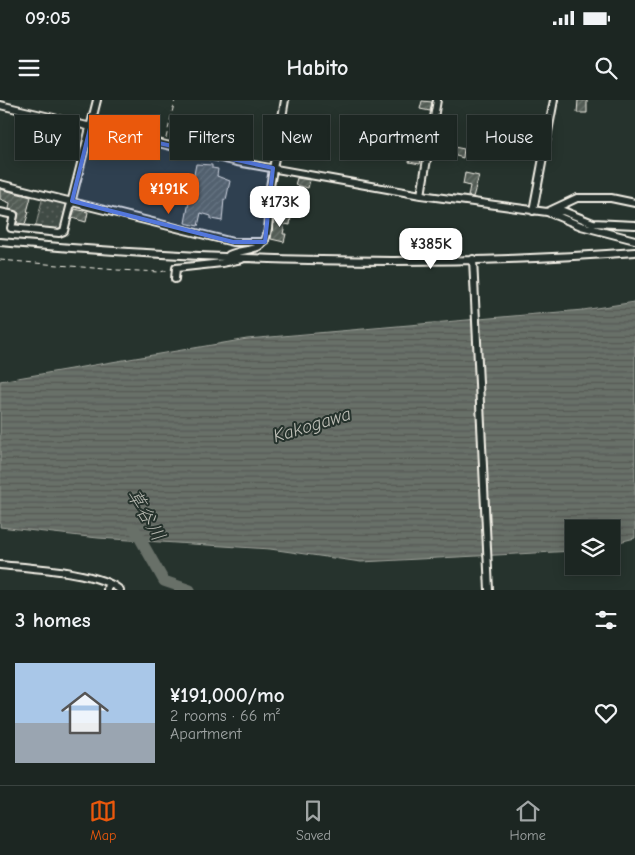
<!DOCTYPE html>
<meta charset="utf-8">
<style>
:root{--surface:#1c2622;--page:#252e2a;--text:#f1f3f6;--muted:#a0a5a5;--line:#3a4340;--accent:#ea580c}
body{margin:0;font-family:"Comic Neue","Klee One",sans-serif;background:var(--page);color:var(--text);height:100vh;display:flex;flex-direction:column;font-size:19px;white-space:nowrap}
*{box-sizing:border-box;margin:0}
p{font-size:16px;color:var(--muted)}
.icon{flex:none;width:28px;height:28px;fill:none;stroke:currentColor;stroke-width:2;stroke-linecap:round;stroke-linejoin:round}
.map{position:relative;height:490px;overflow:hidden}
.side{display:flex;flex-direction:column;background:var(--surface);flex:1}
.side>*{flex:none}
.hud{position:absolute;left:15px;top:15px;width:605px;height:45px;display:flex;gap:10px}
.controls{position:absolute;left:565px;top:420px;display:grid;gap:10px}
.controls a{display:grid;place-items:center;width:55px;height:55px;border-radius:0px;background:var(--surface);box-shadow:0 2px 12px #0003,0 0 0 1px var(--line);font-size:25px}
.price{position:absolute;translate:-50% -42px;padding:0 11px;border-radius:10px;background:#fff;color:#222;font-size:16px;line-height:32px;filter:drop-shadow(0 1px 2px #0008)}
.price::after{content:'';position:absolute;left:50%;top:30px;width:15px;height:11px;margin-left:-8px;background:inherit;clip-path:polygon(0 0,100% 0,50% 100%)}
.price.active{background:var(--accent);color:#fff}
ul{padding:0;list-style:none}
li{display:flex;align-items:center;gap:15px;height:125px;padding:0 15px}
li span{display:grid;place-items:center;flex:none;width:140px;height:100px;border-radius:0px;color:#555}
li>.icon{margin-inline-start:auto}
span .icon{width:60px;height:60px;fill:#fffc;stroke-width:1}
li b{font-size:21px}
h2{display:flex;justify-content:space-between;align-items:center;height:60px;padding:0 15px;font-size:21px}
.chip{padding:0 18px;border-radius:0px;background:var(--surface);box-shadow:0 2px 12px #0003,0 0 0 1px var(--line);font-size:18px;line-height:45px}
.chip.active{background:var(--accent);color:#fff}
.status{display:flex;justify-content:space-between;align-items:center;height:35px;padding:0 25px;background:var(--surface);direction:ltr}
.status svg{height:14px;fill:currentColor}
header{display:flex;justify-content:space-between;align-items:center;height:65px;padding:0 15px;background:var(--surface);font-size:22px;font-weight:600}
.dock{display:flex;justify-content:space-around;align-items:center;height:70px;border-top:1px solid var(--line);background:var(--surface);font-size:14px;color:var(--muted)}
.dock a{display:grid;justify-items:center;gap:2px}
.dock .active{color:var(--accent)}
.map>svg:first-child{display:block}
.grass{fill:url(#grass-dots);stroke:#9a9e96}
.water{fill:url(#water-rules);stroke:#9fa39b}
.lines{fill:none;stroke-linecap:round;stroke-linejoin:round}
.river{stroke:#676f68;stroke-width:11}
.building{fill:url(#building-hatch);stroke:#f4f1e8}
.minor-casing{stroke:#f4f1e8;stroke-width:10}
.path{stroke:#f4f1e8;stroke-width:1;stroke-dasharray:5 4;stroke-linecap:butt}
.minor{stroke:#26332d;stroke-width:6}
.marked{fill:#5377dc;fill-opacity:0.2;stroke:#5377dc;stroke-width:4;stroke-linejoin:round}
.labels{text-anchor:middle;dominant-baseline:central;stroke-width:4;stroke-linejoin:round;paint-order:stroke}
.water-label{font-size:19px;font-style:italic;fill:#bcbdb5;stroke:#26332d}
</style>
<div class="status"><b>09:05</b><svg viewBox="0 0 49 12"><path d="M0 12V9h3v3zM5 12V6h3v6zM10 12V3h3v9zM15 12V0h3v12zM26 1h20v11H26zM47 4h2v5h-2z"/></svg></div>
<header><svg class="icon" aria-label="menu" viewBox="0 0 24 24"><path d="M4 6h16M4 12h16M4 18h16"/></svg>Habito<svg class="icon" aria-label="search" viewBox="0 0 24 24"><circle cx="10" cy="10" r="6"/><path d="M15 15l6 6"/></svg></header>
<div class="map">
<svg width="635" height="490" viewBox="0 0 635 490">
<defs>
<pattern id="grass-dots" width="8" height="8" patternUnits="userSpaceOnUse" patternTransform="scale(1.25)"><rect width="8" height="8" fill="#414b45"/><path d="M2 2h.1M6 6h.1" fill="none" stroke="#5d6560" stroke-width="1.8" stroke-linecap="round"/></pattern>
<pattern id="water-rules" width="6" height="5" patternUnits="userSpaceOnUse" patternTransform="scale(1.25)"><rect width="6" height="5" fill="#676f68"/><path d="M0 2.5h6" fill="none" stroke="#565a55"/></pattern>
<pattern id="building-hatch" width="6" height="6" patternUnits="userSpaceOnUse" patternTransform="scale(1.25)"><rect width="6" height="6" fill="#525c55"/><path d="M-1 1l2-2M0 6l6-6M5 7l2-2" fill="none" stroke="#6c746d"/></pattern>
</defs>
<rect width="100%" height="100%" fill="#26332d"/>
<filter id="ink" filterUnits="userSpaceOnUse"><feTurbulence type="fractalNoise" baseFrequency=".02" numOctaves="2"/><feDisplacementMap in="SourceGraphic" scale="10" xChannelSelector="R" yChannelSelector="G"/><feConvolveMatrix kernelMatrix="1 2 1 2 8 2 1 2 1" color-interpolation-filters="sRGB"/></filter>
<g filter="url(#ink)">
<path class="grass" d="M43,96L69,103L62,130L35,129Z"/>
<path class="water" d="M635,202V438L611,444V429H574V451L361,462L270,449L98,438L0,427V281L247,239L583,210Z"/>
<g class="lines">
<path class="river" d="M134,428L164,481L190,490"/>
</g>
<path class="building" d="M578,0H587V13H577Z
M422,1L432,2L430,11L420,9Z
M446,26L455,28L452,44L437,41L439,27Z
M409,36L421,38L419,45L408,43Z
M454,47L464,49L463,58L453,55Z
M411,54L422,56L420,64L409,62Z
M196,64L212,65V68L218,69L217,76L230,81L226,100L224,99L222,121L211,119V116L201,113L198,126L185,123Z
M465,73L479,76L473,97L468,96L470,86L463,84Z
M297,78L310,80L308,88L295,85Z
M0,89L31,97L27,112H29L25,124L17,123L19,113L9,109L10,103L0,99Z
M75,109L88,112L86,122L72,118Z
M279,115L291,117L290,125L285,124L283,134H286L284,142L271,139L274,116L279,117Z"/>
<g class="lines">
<g class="minor-casing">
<path id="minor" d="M0,5L237,62L421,95L547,112L577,98H611L635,103
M0,84L233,142H265
M421,95L437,0
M533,111L554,0
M0,112L14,115L11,128L59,133L64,131L97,0
M635,125L593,123L563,111L547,112L581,126L635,140
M0,142C209,161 426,168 635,152
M229,155C239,150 251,151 260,146C270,141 270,108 268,98L285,0
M473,159L489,490
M175,179L176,168L222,163L242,159
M0,465C30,468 98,471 120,490
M107,490L108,483"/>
</g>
<path class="path" d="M166,38L175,0
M0,160L117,170L160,172L169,170"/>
<use href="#minor" class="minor"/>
</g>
</g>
<path class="marked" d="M90,28L273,68L265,142H233L72,101Z"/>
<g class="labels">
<g class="water-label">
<text transform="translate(312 325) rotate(-17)">Kakogawa</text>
<text transform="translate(146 415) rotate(60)">草谷川</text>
</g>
</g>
</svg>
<div class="controls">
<a><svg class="icon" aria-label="layers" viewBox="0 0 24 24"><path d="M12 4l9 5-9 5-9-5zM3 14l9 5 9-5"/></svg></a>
</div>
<b class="price active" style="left:169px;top:115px">¥191K</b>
<b class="price" style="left:280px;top:128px">¥173K</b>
<b class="price" style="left:431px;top:170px">¥385K</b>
<div class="hud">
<a class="chip">Buy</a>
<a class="chip active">Rent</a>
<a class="chip">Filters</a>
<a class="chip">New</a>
<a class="chip">Apartment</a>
<a class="chip">House</a>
</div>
</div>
<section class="side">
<h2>3 homes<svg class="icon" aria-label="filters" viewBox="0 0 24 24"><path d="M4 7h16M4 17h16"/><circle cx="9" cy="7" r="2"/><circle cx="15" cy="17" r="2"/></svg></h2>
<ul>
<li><span style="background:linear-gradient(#a9c7e8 60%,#9aa5b1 0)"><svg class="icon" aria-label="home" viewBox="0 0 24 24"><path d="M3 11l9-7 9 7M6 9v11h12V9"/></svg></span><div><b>¥191,000/mo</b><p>2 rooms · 66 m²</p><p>Apartment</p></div><svg class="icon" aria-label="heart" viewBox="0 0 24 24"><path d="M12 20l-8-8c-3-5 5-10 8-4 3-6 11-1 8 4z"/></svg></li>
</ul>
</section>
<nav class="dock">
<a class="active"><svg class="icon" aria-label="map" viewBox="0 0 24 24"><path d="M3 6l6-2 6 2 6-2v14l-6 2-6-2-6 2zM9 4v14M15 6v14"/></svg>Map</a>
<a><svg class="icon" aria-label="saved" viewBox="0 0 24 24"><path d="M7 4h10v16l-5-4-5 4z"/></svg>Saved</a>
<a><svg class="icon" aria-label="home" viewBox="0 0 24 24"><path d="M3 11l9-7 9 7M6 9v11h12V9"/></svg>Home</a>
</nav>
